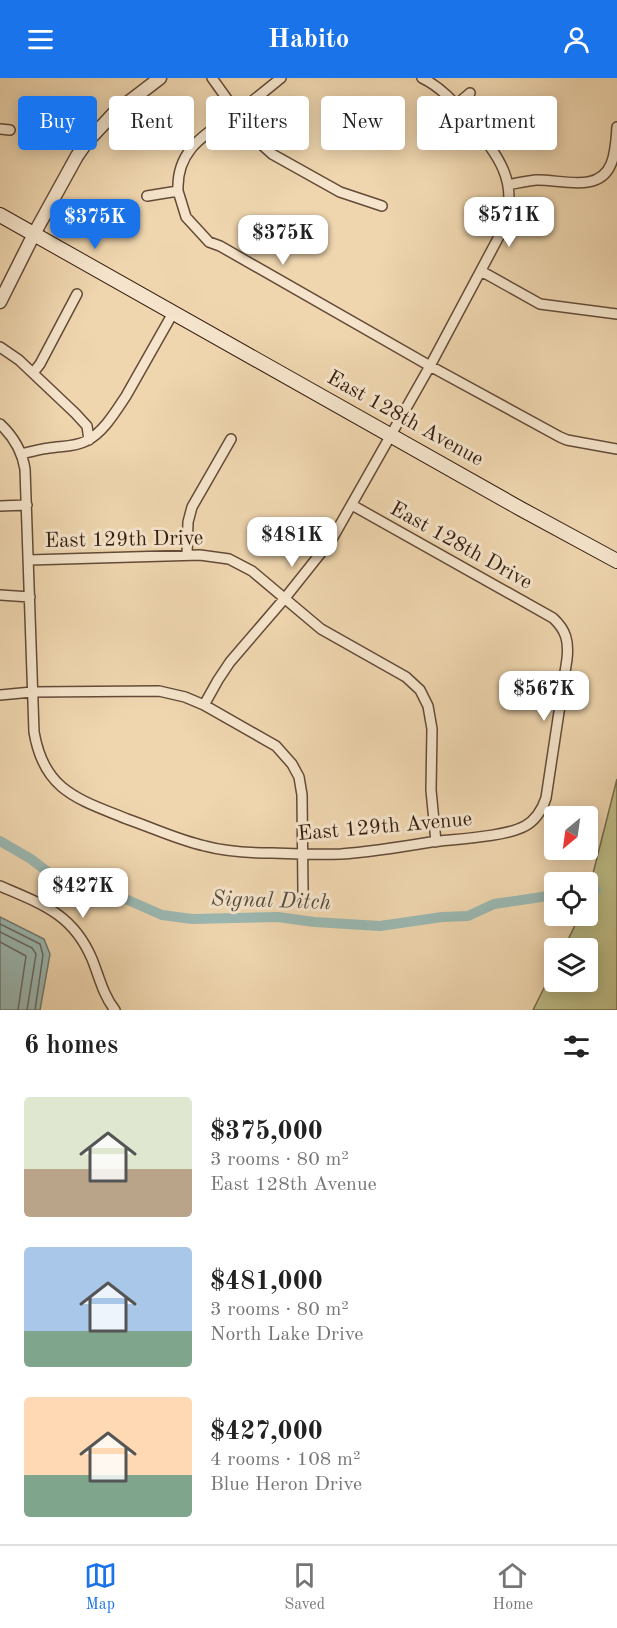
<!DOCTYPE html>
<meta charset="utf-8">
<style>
:root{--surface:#fff;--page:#f2f2f2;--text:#222;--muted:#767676;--line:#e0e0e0;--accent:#1a73e8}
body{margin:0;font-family:"Old Standard TT",serif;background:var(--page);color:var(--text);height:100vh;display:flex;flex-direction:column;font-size:22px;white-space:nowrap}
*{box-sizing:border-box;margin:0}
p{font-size:20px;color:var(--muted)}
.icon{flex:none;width:33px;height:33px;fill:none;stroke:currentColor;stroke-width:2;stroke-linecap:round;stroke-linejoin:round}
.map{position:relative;height:932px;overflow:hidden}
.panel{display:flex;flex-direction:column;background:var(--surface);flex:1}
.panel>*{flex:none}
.top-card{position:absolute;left:18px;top:18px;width:582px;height:54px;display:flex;gap:12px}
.needle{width:39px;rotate:209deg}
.buttons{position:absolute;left:544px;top:728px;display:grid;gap:12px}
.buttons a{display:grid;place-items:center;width:54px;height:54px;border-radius:6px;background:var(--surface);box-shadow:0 3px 15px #0003;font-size:30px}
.price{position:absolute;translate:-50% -51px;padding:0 14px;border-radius:12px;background:#fff;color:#222;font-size:20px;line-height:39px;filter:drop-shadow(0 2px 3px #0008)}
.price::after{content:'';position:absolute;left:50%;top:36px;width:18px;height:14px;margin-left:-9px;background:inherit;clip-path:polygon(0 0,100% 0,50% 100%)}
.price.active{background:var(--accent);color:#fff}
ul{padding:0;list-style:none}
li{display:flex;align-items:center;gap:18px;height:150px;padding:0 24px}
li span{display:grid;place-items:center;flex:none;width:168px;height:120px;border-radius:6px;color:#555}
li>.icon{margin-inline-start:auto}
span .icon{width:72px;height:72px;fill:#fffc;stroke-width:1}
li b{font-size:26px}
h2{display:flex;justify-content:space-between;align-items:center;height:72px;padding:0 24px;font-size:26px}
.chip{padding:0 21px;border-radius:6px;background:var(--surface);box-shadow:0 3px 15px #0003;font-size:21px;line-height:54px}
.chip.active{background:var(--accent);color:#fff}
header{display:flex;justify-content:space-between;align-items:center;height:78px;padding:0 24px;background:var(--accent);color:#fff;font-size:27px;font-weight:800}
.menu{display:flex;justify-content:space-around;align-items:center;height:84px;border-top:2px solid var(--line);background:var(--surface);font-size:16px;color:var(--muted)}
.menu a{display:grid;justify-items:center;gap:3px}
.menu .active{color:var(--accent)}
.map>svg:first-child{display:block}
.green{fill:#bebd87;stroke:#796d4c;stroke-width:1.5}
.water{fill:#9bb8b2;stroke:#727a71;stroke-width:1.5}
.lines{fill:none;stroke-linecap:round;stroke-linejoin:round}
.shore{stroke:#686a61;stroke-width:1.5}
.canal{stroke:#9bb8b2;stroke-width:10}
.minor-casing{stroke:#634b38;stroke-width:12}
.tertiary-casing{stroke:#634b38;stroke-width:15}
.secondary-casing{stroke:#341d10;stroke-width:16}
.minor{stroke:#f5e4cb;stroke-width:9}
.tertiary{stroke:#f5e4cb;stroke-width:12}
.secondary{stroke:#f5e4cb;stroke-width:14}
.labels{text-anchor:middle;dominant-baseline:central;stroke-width:6;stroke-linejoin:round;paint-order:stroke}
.street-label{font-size:21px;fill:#341d10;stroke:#f5e4cb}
.water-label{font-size:22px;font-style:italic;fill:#534c41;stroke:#f5e4cb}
</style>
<header><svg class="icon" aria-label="menu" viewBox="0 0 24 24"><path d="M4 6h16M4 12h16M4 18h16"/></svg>Habito<svg class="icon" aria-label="person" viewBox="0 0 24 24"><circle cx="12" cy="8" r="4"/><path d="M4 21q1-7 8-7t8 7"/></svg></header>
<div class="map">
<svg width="617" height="932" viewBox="0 0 617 932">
<rect width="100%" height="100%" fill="#efd6af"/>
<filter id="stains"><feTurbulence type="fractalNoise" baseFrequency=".00333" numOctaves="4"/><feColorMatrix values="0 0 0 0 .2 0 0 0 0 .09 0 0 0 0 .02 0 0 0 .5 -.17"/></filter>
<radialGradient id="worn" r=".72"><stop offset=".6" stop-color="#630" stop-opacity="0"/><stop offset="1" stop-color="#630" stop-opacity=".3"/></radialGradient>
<path class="green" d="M617,701V932H533L555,888V903H588V870H564L580,837H588V815Z"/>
<path class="water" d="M0,839L44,861L50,876L40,932H0Z"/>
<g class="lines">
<path class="shore" d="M0,846L40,866L43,877L35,932
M0,854L32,870L36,876L27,932
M0,864L26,878L18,932"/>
<path class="canal" d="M0,763L31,781L57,801L92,811L105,812L162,837L192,841L278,839L314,844L380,848L442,839L468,838L494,826L555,817
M588,813L596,812"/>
<g class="minor-casing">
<path id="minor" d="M212,0L250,53L262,67L272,76L340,114L382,128
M456,27L470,15
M0,51L10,52
M508,107C517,105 526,103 536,102C560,101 599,116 611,86C616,74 616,61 617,49
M178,113C176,71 206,56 236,35C252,24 266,12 281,0
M147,118L178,113L186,139L209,164L220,168L430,288L560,359L567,362L617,371
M481,193L540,226L617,236
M0,269L19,282L75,335L87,348L89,362
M33,295L40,286L77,216
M0,346C14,359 22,373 25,391L34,654C44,713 78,721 127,741C153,750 178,762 205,768C227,774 249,775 272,775C295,776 318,777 341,776C371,774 401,769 431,764C455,761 505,759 525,748C536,742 542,732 546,720L567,581C569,563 566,552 553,540L352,427
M21,376C31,374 40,371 49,370C61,368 75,369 86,363C103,355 116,333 126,318L173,235
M0,428L27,427
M187,477L188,444L192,429L231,361
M29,482L200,477L229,481L252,493L321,551L406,599L420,612L428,628L432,651L431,712L436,764
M0,517L30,519
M0,617L32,614L159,613L185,619L204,627L276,668L292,686L299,699L302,717L303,813
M204,627L218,602L230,584L285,520L332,461L430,288L504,149C520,101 496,75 467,40C454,24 441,9 422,0
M0,808C42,826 73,836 92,881C99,898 103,917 115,932"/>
</g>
<g class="tertiary-casing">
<path id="tertiary" d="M0,224L34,156L77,78L86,65L113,36L160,0"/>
</g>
<g class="secondary-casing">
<path id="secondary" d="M0,137L521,431L617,483"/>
</g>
<use href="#minor" class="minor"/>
<use href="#tertiary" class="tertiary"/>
<use href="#secondary" class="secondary"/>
</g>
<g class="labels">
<g class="street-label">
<text transform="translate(405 341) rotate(29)">East 128th Avenue</text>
<text transform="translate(124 462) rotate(-1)">East 129th Drive</text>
<text transform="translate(461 468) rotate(29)">East 128th Drive</text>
<text transform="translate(385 749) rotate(-5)">East 129th Avenue</text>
</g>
<g class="water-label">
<text transform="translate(271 823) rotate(2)">Signal Ditch</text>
</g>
</g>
<rect width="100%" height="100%" filter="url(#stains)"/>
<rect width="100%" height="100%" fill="url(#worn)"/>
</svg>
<div class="buttons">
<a><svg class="needle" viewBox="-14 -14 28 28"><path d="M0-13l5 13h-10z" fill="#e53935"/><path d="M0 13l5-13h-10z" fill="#767676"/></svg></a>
<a><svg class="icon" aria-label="locate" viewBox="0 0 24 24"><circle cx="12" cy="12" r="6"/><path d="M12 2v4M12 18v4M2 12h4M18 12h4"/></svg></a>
<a><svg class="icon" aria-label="layers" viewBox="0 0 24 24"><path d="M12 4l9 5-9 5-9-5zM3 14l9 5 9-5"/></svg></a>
</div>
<b class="price" style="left:509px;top:170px">$571K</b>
<b class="price active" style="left:95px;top:172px">$375K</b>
<b class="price" style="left:283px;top:188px">$375K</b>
<b class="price" style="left:292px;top:490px">$481K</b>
<b class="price" style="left:544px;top:644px">$567K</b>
<b class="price" style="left:83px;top:841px">$427K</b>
<div class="top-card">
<a class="chip active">Buy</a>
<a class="chip">Rent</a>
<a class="chip">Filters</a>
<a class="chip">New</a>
<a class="chip">Apartment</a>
</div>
</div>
<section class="panel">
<h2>6 homes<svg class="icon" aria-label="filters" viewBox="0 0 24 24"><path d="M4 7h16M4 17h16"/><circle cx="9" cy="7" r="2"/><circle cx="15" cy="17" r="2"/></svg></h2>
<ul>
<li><span style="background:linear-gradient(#dfe7d0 60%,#b9a48a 0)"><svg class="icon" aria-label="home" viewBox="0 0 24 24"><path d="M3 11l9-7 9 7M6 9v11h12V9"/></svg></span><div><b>$375,000</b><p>3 rooms · 80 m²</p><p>East 128th Avenue</p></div></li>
<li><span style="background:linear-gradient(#a9c7e8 70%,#7fa58c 0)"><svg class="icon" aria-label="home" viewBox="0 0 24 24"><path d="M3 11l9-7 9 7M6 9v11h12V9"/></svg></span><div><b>$481,000</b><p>3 rooms · 80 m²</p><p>North Lake Drive</p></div></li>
<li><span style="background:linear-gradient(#ffd9b3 65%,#7fa58c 0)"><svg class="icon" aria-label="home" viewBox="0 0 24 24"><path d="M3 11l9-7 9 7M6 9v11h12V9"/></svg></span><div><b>$427,000</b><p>4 rooms · 108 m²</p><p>Blue Heron Drive</p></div></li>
</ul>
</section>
<nav class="menu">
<a class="active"><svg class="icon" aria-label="map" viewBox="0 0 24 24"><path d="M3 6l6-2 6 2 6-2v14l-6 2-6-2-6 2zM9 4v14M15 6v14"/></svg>Map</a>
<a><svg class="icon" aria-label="saved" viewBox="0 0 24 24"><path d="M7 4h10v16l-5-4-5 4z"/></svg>Saved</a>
<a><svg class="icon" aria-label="home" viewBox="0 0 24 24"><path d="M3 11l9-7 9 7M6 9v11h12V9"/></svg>Home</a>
</nav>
